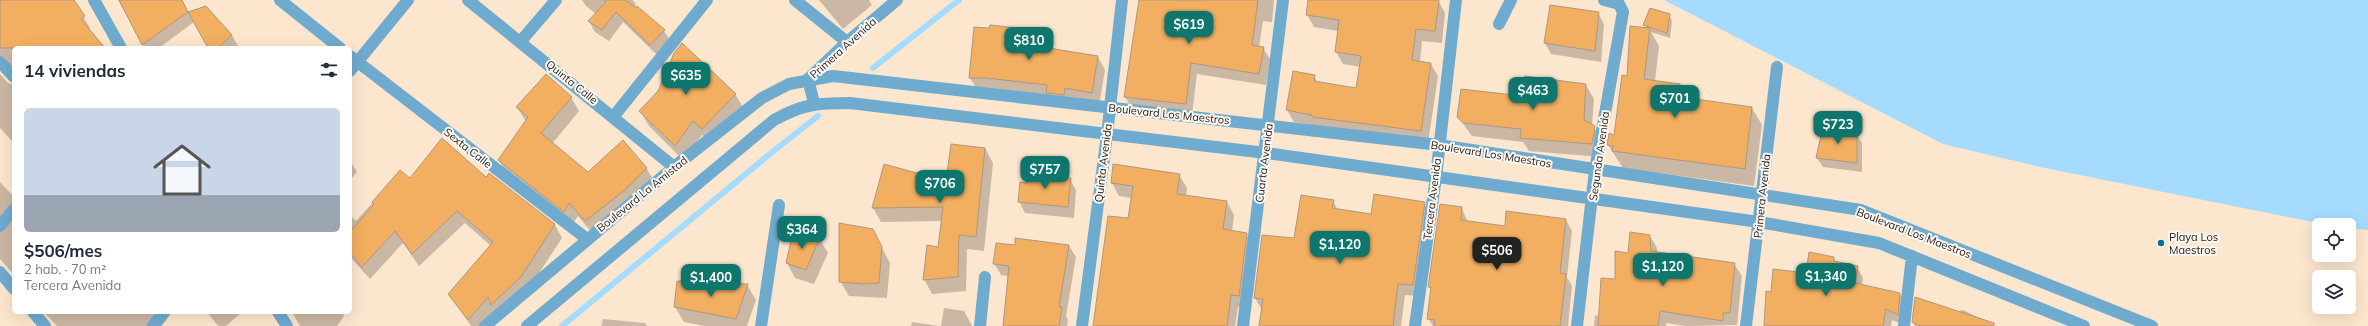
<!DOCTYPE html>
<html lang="es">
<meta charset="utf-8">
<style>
:root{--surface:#fff;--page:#f6f6f7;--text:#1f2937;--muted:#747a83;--line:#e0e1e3;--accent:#0f766e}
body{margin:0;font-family:Mulish,sans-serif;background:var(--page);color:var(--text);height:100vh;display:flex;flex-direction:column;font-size:15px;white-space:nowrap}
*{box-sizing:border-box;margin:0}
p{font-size:13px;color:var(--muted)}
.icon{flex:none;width:22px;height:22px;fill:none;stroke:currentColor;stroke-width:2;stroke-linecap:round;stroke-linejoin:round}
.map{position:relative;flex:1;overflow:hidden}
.sheet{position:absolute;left:12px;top:46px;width:340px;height:268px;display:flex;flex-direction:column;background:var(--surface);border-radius:6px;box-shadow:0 4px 16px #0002}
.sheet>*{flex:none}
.buttons{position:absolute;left:2312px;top:218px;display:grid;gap:8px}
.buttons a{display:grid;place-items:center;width:44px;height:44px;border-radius:6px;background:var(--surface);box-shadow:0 4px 16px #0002;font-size:20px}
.price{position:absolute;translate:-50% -34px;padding:0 9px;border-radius:8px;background:var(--accent);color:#fff;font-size:13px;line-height:26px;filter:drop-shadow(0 1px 2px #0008)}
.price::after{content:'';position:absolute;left:50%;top:24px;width:12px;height:9px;margin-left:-6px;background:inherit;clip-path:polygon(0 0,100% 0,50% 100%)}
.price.selected{background:#222;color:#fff}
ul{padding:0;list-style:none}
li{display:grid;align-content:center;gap:8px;height:212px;padding:0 12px}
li+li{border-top:1px solid var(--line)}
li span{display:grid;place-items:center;height:124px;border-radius:6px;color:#555}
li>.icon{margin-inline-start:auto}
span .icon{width:72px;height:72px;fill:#fffc;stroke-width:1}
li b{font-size:17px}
h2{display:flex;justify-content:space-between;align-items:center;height:48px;padding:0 12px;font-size:17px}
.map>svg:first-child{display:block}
.water{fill:#a5dbfe}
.shadow{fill:#0003}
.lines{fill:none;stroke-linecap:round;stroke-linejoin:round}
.stream{stroke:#a5dbfe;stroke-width:6}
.building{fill:#f2af61;stroke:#ad9881}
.minor{stroke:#6faacf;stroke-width:12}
.poi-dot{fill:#0a6d9b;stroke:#fbf7f2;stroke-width:1.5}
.labels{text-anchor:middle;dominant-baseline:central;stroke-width:4;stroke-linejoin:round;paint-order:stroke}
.street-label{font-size:11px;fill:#2a2219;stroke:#fbf7f2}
.poi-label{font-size:11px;fill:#2a2219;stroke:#fbf7f2;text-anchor:start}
</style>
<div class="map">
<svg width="2368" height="326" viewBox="0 0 2368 326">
<rect width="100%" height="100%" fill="#fde6ce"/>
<path class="water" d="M1664,0H2368V230L2349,228V225H2328L2040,167L1943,144Z"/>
<path class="shadow" d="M0,0H73L90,28L88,29L104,48H14V70L0,69Z
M118,0H181L188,13L206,7L232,35L238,46L236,48H209L194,22L159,48H145Z
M582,0H633L636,5L634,8L664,31L671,42L657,55L623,22L609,41L595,32L589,21L596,14L586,6Z
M819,0H869L872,5L843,29Z
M1139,0H1274L1272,22L1263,21L1259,47L1263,48L1270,59L1266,85L1197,74L1192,115L1132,108L1125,97Z
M1309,0H1438L1445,13L1442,43L1422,41L1420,62L1431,64L1438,76L1428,143L1294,122L1287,110L1314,76L1318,83L1357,89L1360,67L1343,64L1336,52L1338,31L1314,27L1307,15Z
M1598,13L1604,24L1601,62L1551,54L1545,43Z
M1669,15L1672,21L1670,38L1651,32L1659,46L1655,81L1679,85L1688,99L1752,108L1762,125L1754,186L1623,168L1608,145L1615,137L1628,77L1647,29L1645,25Z
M975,28L1018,29L1020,33L1030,34L1038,47L1098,57L1105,70L1099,106L978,91L970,78Z
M0,74L8,83L14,85V147L11,140L0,128Z
M1586,85L1594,99L1592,125L1603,140L1600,157L1529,151L1523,142L1472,136L1458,117Z
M735,94L744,109L711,143L702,135L683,160L649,126L640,111Z
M571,97L579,111L552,144L588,173L623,141L647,169L655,183L594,235L578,216L572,225L507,175L499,160L526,122L517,107Z
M1824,128L1856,133L1862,143V172L1823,167L1817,158Z
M985,148L993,163L984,251L967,249L966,291L932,294L924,279L939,248L942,221L881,222L873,208L947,182Z
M350,161L357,172L350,180Z
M400,172L410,179L486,178L489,174L555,225L562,238L528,290L482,326H471L449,294L491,246L465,223L419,266L403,243L370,279L350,257V215L356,221Z
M1179,175L1187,188L1186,196L1227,202L1234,215L1232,232L1246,234L1254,247L1246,309L1238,307L1235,326H1094L1129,219L1132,198L1119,196L1112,183Z
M1070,179L1076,190L1074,218L1025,213L1019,201L1027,184Z
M0,182L14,197V275L0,259Z
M1333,201L1338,210L1372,215L1424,203L1431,215L1419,296L1405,295L1401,326H1265L1262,310L1255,298L1295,239Z
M1461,207L1468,222L1505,227L1566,220L1572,231L1567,277L1572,286L1568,326H1433L1428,318L1432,291L1429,287Z
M1650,236L1657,248V253L1734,264L1742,276L1737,325L1686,326L1666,323V326H1594L1595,315L1599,316L1628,254Z
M819,238L828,253L814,284L795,278L787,263Z
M881,246L890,263L887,298L849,296L840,281Z
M1069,246L1076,257L1066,316L1068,320L1067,326H1003L1008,276L1001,275L994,263L1015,247Z
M1833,258L1836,263L1857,267L1863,278L1862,286L1900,294L1906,305L1904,325L1892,320L1891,326H1765L1772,293Z
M747,285L756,300L747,326H705L684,322L675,307Z
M944,308L964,311L972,326H941Z
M1963,310L1982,319L1985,324L1992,326H1915L1913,322Z
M44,312H172L162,326H57Z
M207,312H242L226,326H218Z
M296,312H342L344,316L337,326H300L293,314Z
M603,319L645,323L647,326H601Z
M912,322L939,326H911Z"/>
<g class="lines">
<path class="stream" d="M873,68L959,0
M562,326L776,149L818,116"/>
</g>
<path class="building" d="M0,0H74L85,16L81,19L105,48H0Z
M119,0H182L188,12L142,45Z
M604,0H625L636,8L637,6L665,30L650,45L616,12L602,30L588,21L606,2Z
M1139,0H1258L1252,45L1264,47L1259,74L1191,63L1186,104L1124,97Z
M1308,0H1439L1435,31L1416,29L1412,60L1431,63L1421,131L1312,117V115L1286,110L1293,71L1315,75L1314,81L1356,88L1361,56L1335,52L1339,20L1306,15Z
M1550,5L1599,12L1595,51L1544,43Z
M206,6L232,35L218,48H208L188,12Z
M1650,8L1670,14L1667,33L1643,25Z
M990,25L1018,28V32L1031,33L1030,45L1098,56L1092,93L1065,88L1064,95L1046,93L1047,85L986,78H969L974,27L989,28Z
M1630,26L1650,28L1644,79L1680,84L1681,97L1752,107L1745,169L1612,151L1613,146L1607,145L1609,133L1614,135L1622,75L1627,76Z
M682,43L736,94L702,129L693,121L675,146L639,111L658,91L674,53Z
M546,74L572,97L541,133L588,172L623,140L647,168L625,190L585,221L569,203L564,212L498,160L528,117L516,107Z
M1525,76L1586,84L1584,120L1595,126L1592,144L1520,138L1521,129L1463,123L1457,117L1461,89L1523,96Z
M1832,124L1857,133V163L1816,158L1823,126L1832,128Z
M442,138L486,177L489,173L555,224L521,277L491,305L488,297L468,320L448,294L493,242L457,211L412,254L395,231L362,267L350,253V232L374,204L372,202L400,170L410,178Z
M951,144L985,148L976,237L959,235L958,277L923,280L927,245L938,247L943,207L872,208L884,164L946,181Z
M1113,164L1180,174L1177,194L1227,201L1223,229L1247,233L1239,296L1231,295L1227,326H1093L1108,216L1128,218L1133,186L1111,183Z
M1027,173L1071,178L1068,207L1018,202L1020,182L1026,183Z
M1374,194L1425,202L1413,285L1398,284L1393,326H1259L1263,299L1254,298L1262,235L1294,238L1301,195L1334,200L1332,208L1371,214Z
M1440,204L1462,207L1461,220L1505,226L1506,211L1566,219L1560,273L1566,274L1560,326H1434L1435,320L1427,319L1431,287H1428Z
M839,223L873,229L882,247L879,283L864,284L839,282Z
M793,232L820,237L806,270L786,263Z
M1630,232L1650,235L1651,251L1735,263L1730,313H1723V321L1660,311L1658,326H1598L1601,278L1615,279V251L1628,253Z
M1015,238L1069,245L1059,307H1062L1059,326H1003L1009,266L993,264L996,243L1015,245Z
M1809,252L1834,257V261L1858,266L1855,283L1900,293L1898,315L1886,309L1883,326H1764L1766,291L1771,292L1773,269L1806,273Z
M677,281L748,284L736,319L674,307Z
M1915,297L1994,323V326H1919L1912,322Z"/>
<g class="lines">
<path class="minor" d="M94,0L121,48
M280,0L340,48
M468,0L674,167
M795,0L847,42
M1499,24L1511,0
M521,41L556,0
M350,56L587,239
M0,62L14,77
M350,71L408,0
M814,103L808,79L847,42L897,0
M614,116L707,0
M0,226L14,209
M0,272L14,289
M33,312L45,326
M278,312L287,326
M153,326L164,312
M485,326L674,167L762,98L789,84L833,76L1439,145L1861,210L2152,326
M527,326L774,120C803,104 817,103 850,103L1266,153L1759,222L1879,243L2084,326
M761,326L779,205
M980,326L985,277
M1082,326L1107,135L1122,0
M1243,326L1283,0
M1415,326L1436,177L1456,0
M1577,326L1595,170L1623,12L1619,4L1604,0
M1746,326L1777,67
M1904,326L1912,256"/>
</g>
<circle class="poi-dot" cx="2161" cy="243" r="4"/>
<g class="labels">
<g class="street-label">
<text transform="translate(843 48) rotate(-42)">Primera Avenida</text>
<text transform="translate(572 82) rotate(39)">Quinta Calle</text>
<text transform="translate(1169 114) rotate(6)">Boulevard Los Maestros</text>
<text transform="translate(468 148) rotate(38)">Sexta Calle</text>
<text transform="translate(1491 154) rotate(9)">Boulevard Los Maestros</text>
<text transform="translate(1599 156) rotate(-82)">Segunda Avenida</text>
<text transform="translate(1103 163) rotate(-83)">Quinta Avenida</text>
<text transform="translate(1264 163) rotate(-83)">Cuarta Avenida</text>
<text transform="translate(642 194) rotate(-39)">Boulevard La Amistad</text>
<text transform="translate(1762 196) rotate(-84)">Primera Avenida</text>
<text transform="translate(1432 199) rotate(-83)">Tercera Avenida</text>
<text transform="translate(1914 233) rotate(21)">Boulevard Los Maestros</text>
</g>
<g class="poi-label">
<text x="2169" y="237">Playa Los<tspan x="2169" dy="13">Maestros</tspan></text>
</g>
</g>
</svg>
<div class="buttons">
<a><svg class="icon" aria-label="locate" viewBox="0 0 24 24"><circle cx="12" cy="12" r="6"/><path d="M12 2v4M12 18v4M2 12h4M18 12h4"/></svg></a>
<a><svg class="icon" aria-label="layers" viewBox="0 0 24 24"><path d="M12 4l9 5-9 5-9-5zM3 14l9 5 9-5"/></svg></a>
</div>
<b class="price" style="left:1189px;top:45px">$619</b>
<b class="price" style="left:1029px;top:61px">$810</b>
<b class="price" style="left:686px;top:96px">$635</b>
<b class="price" style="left:1533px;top:111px">$463</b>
<b class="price" style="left:1675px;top:119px">$701</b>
<b class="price" style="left:1838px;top:145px">$723</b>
<b class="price" style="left:1045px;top:190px">$757</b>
<b class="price" style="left:940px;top:204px">$706</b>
<b class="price" style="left:802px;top:250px">$364</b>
<b class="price" style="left:1340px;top:265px">$1,120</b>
<b class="price selected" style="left:1497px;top:271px">$506</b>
<b class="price" style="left:1663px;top:287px">$1,120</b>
<b class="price" style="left:1826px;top:297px">$1,340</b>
<b class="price" style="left:711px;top:298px">$1,400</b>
<section class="sheet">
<h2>14 viviendas<svg class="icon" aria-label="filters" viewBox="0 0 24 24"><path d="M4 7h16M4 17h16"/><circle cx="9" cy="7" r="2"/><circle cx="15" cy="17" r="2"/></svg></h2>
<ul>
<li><span style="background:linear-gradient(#c9d6e8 70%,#9aa5b1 0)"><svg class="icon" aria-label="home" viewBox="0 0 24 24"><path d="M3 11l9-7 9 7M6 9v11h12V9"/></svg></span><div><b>$506/mes</b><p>2 hab. · 70 m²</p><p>Tercera Avenida</p></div></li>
</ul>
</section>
</div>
